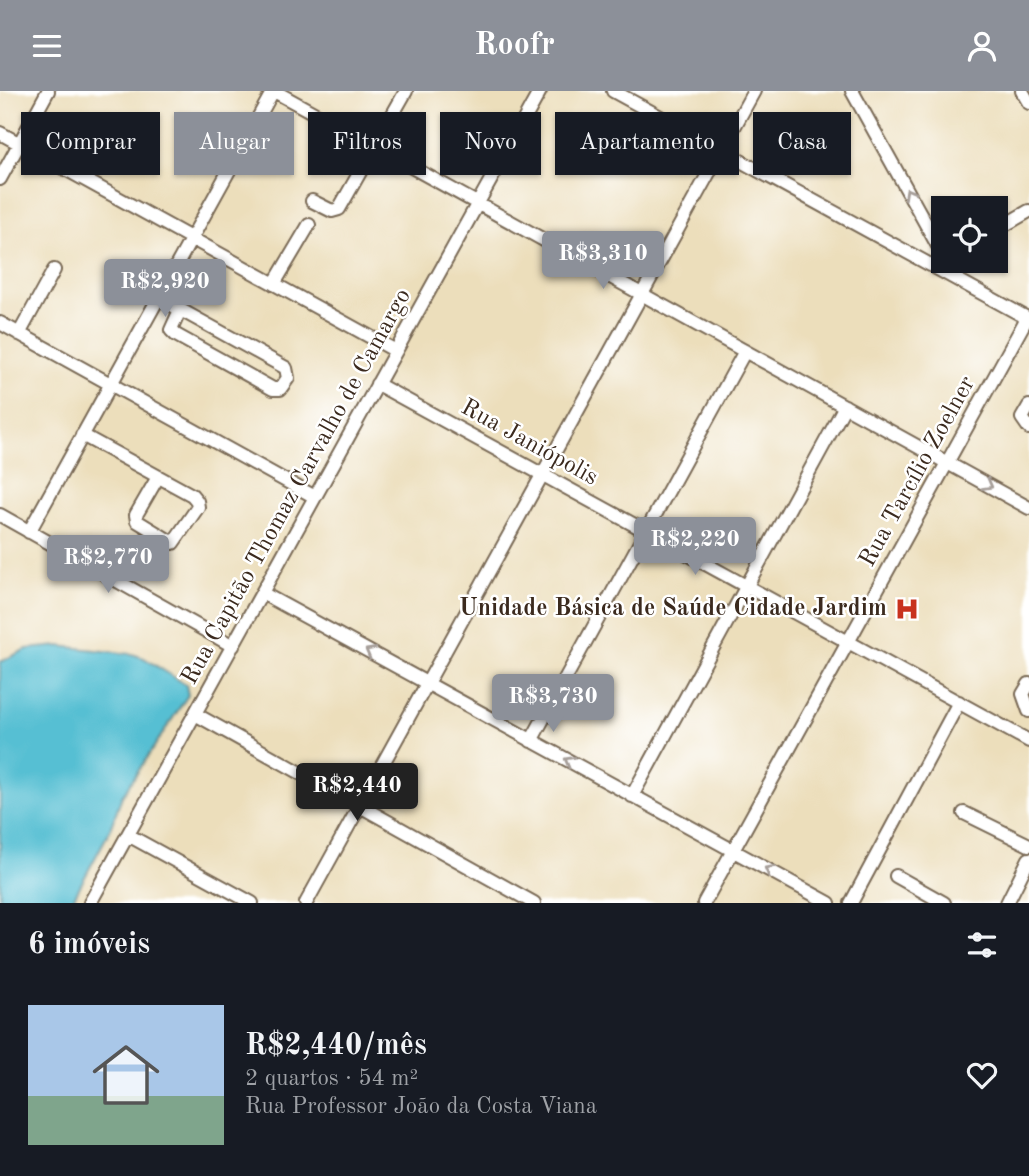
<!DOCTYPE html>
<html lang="pt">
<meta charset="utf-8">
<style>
:root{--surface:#171b24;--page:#20242c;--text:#f1f3f6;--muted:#9ea1a6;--line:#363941;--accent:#8c9099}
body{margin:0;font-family:"Old Standard TT",serif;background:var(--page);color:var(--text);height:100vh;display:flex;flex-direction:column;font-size:26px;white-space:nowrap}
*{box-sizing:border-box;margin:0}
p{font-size:23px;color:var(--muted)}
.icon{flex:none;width:38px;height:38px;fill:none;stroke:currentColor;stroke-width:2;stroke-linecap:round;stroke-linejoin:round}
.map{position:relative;height:812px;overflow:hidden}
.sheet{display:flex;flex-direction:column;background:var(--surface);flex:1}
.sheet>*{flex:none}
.hud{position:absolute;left:21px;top:21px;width:987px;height:63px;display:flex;gap:14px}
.buttons{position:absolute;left:931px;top:105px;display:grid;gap:14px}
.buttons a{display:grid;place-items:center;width:77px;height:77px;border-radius:0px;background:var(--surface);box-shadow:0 2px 5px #0004;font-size:35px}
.price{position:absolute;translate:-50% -60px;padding:0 16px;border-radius:7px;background:var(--accent);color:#fff;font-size:23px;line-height:46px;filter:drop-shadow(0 2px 4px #0008)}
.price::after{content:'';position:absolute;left:50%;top:42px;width:21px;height:16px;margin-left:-10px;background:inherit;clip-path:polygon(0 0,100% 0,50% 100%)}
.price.on{background:#222;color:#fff}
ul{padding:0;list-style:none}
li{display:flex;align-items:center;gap:21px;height:175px;padding:0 28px}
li+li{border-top:2px solid var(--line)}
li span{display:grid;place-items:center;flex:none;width:196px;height:140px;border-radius:0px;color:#555}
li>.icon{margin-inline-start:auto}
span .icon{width:84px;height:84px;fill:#fffc;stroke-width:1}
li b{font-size:30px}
h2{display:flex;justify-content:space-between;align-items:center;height:84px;padding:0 28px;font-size:30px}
.pill{padding:0 24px;border-radius:0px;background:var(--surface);box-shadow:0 2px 5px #0004;font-size:24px;line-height:63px}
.pill.on{background:var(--accent);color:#fff}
header{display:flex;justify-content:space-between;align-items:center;height:91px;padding:0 28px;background:var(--accent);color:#fff;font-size:32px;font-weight:700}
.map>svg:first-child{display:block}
.water{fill:#56bfd3;stroke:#487478;stroke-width:2}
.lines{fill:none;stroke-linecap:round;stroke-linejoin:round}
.minor-casing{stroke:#796955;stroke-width:16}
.minor{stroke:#fff;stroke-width:12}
.oneway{stroke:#a79f9a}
.labels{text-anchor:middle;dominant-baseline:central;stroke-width:5;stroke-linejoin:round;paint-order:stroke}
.street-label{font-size:24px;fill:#3b2a1e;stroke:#fff}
.poi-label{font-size:24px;font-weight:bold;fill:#3b2a1e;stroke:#fff;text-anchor:end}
</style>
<header><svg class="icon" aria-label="menu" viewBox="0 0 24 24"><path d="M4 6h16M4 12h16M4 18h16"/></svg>Roofr<svg class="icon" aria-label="person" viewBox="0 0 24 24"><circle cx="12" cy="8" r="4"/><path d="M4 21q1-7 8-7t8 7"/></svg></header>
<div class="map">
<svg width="1029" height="812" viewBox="0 0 1029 812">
<rect width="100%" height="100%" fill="#fff"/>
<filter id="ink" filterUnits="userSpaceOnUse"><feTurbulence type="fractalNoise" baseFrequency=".0143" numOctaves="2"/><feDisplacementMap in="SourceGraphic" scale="14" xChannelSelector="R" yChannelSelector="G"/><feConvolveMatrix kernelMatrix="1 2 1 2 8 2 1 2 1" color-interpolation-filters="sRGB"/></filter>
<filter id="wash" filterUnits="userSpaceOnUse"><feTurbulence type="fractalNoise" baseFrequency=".00686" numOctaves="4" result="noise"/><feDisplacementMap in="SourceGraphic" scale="28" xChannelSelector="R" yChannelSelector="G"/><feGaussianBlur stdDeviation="1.57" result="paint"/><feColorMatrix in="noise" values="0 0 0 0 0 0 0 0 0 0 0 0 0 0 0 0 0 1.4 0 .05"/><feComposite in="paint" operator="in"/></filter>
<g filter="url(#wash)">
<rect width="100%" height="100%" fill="#ecdebb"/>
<path class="water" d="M59,555L132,563L144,567L186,594L188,604L122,705L109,741L71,812H0V571L27,558Z"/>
</g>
<g filter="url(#ink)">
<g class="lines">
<g class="minor-casing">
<path id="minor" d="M274,0L1029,417
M613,0L1029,228
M852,0L942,162
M1022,0L1029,12
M0,42L396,260
M0,88L48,0
M312,110L332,120L339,118L406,0
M996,139L1029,120
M947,177L949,170
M274,193L309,134
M159,207L286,277L288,287L280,298H273L176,244L171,239L180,219
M0,232L315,406
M19,243L54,179
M377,293L1029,650
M1029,315L1022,327L1029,337
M82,344L192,404L197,410L198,416L173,452L137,430L136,424L158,386
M0,424L233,555
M29,441L273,0
M262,502L829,812
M1029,593L1023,603L1029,620
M195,623L534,812
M531,650L745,260
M632,705L845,315
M964,722L1029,754
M128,744L252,812
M896,785L944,812
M90,812L540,0
M306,812L754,0
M704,812L1027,227
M851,812L959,611
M1007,812L1029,768"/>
</g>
<use href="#minor" class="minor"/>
</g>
<defs><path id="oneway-chevron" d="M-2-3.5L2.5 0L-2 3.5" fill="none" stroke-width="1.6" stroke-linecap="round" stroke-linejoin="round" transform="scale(1.75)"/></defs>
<g class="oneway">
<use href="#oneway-chevron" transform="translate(909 102) rotate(-119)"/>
<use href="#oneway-chevron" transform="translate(988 394) rotate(29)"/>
<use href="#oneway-chevron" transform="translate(370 561) rotate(-151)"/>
<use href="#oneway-chevron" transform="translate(569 670) rotate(-151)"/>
<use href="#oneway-chevron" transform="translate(769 779) rotate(-151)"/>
</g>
</g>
<defs>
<g id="hospital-bare" transform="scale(1.89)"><path d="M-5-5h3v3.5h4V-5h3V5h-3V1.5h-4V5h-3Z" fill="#c8321e" stroke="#fff" stroke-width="2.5" paint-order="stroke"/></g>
</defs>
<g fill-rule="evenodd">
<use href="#hospital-bare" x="907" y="518"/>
</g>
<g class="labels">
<g class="street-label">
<text transform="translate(529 352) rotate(29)">Rua Janiópolis</text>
<text transform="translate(918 381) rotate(-61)">Rua Tarcílio Zoelner</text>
<text transform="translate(297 396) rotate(-61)">Rua Capitão Thomaz Carvalho de Camargo</text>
</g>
<g class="poi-label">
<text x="887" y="518">Unidade Básica de Saúde Cidade Jardim</text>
</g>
</g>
</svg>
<div class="buttons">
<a><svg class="icon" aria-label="locate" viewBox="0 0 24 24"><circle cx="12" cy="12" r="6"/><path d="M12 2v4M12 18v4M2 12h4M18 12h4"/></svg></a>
</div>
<b class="price" style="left:603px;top:200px">R$3,310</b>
<b class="price" style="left:165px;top:228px">R$2,920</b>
<b class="price" style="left:695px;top:486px">R$2,220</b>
<b class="price" style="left:108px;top:504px">R$2,770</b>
<b class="price" style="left:553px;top:643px">R$3,730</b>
<b class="price on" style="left:357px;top:732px">R$2,440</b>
<div class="hud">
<a class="pill">Comprar</a>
<a class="pill on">Alugar</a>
<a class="pill">Filtros</a>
<a class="pill">Novo</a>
<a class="pill">Apartamento</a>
<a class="pill">Casa</a>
</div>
</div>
<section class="sheet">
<h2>6 imóveis<svg class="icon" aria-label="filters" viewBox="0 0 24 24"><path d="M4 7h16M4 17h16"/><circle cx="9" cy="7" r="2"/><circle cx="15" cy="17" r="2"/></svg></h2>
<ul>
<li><span style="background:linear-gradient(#a9c7e8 65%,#7fa58c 0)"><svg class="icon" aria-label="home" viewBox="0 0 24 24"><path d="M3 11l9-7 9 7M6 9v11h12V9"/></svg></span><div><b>R$2,440/mês</b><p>2 quartos · 54 m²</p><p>Rua Professor João da Costa Viana</p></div><svg class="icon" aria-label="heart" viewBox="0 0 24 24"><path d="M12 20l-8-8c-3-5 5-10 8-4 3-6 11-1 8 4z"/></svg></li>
</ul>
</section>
